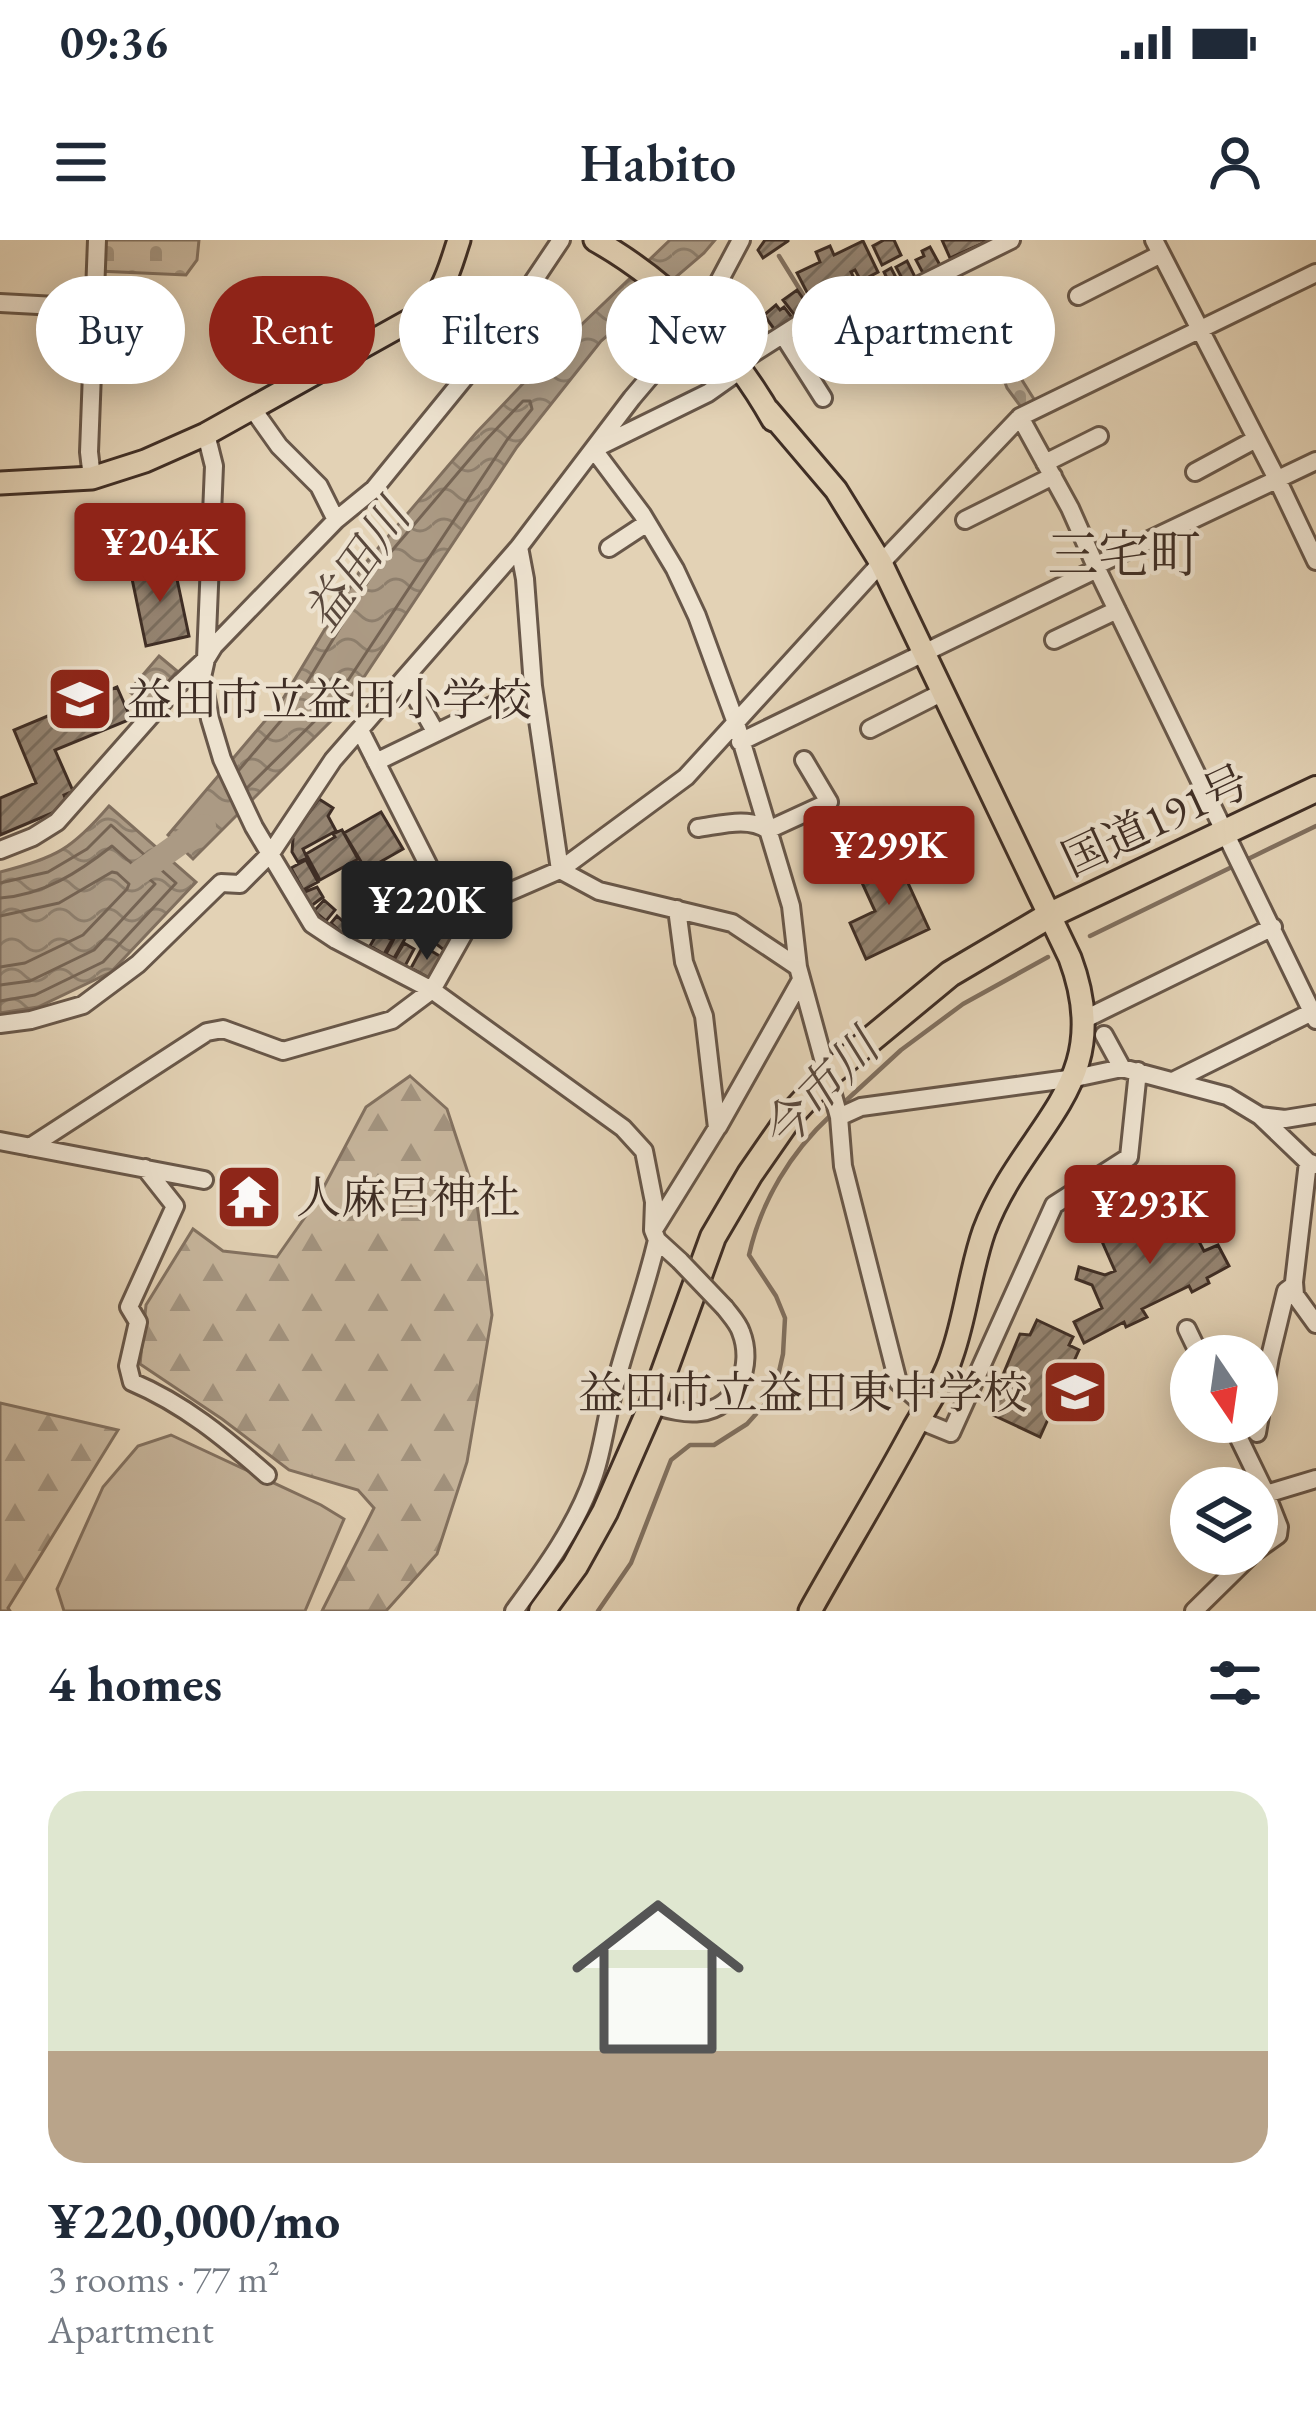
<!DOCTYPE html>
<meta charset="utf-8">
<style>
:root{--surface:#fff;--page:#f6f6f7;--text:#1f2937;--muted:#747a83;--line:#e0e1e3;--accent:#8f2418}
body{margin:0;font-family:"EB Garamond","Noto Serif JP",serif;background:var(--page);color:var(--text);height:100vh;display:flex;flex-direction:column;font-size:45px;white-space:nowrap}
*{box-sizing:border-box;margin:0}
p{font-size:39px;color:var(--muted)}
.icon{flex:none;width:66px;height:66px;fill:none;stroke:currentColor;stroke-width:2;stroke-linecap:round;stroke-linejoin:round}
.map{position:relative;height:1371px;overflow:hidden}
.drawer{display:flex;flex-direction:column;background:var(--surface);flex:1}
.drawer>*{flex:none}
.hud{position:absolute;left:36px;top:36px;width:1245px;height:108px;display:flex;gap:24px}
.needle{width:78px;rotate:167deg}
.tools{position:absolute;left:1170px;top:1095px;display:grid;gap:24px}
.tools a{display:grid;place-items:center;width:108px;height:108px;border-radius:50%;background:var(--surface);box-shadow:0 6px 30px #0003;font-size:60px}
.price{position:absolute;translate:-50% -102px;padding:0 27px;border-radius:12px;background:var(--accent);color:#fff;font-size:39px;line-height:78px;filter:drop-shadow(0 3px 6px #0008)}
.price::after{content:'';position:absolute;left:50%;top:72px;width:36px;height:27px;margin-left:-18px;background:inherit;clip-path:polygon(0 0,100% 0,50% 100%)}
.price.active{background:#222;color:#fff}
ul{padding:0;list-style:none}
li{display:grid;align-content:center;gap:24px;height:636px;padding:0 48px}
li+li{border-top:3px solid var(--line)}
li span{display:grid;place-items:center;height:372px;border-radius:36px;color:#555}
li>.icon{margin-inline-start:auto}
span .icon{width:216px;height:216px;fill:#fffc;stroke-width:1}
li b{font-size:51px}
h2{display:flex;justify-content:space-between;align-items:center;height:144px;padding:0 48px;font-size:51px}
.pill{padding:0 42px;border-radius:54px;background:var(--surface);box-shadow:0 6px 30px #0003;font-size:42px;line-height:108px}
.pill.active{background:var(--accent);color:#fff}
.status{display:flex;justify-content:space-between;align-items:center;height:84px;padding:0 60px;background:var(--surface);direction:ltr}
.status svg{height:33px;fill:currentColor}
header{display:flex;justify-content:space-between;align-items:center;height:156px;padding:0 48px;background:var(--surface);font-size:54px;font-weight:600}
.map>svg:first-child{display:block}
.forest{fill:url(#forest-firs);stroke:#837261;stroke-width:3}
.cemetery{fill:url(#cemetery-stones);stroke:#837261;stroke-width:3}
.pitch{fill:#c7b69d;stroke:#837261;stroke-width:3}
.water{fill:url(#water-waves);stroke:#806f5e;stroke-width:3}
.lines{fill:none;stroke-linecap:round;stroke-linejoin:round}
.shore{stroke:#756454;stroke-width:3}
.stream{stroke:#806f5e;stroke-width:4.5}
.river{stroke:#ab9a84;stroke-width:24}
.building{fill:url(#building-hatch);stroke:#3f2e25;stroke-width:3}
.minor-casing{stroke:#685749;stroke-width:22}
.major-casing{stroke:#3f2e25;stroke-width:27}
.highway-casing{stroke:#3f2e25;stroke-width:30}
.minor{stroke:#ede2cf;stroke-width:16}
.major{stroke:#e3d2b5;stroke-width:21}
.highway{stroke:#e3d2b5;stroke-width:24}
.minor-bridge-casing{stroke:#685749;stroke-width:22;stroke-linecap:butt}
.minor-bridge{stroke:#ede2cf;stroke-width:16}
.labels{text-anchor:middle;dominant-baseline:central;stroke-width:9;stroke-linejoin:round;paint-order:stroke}
.poi-label{font-size:45px;fill:#3f2e25;stroke:#ede2cf;text-anchor:start}
.street-label{font-size:45px;fill:#3f2e25;stroke:#ede2cf}
.water-label{font-size:48px;font-style:italic;fill:#5a493d;stroke:#ede2cf}
.quarter-label{font-size:51px;fill:#3f2e25;stroke:#ede2cf}
</style>
<div class="status"><b>09:36</b><svg viewBox="0 0 49 12"><path d="M0 12V9h3v3zM5 12V6h3v6zM10 12V3h3v9zM15 12V0h3v12zM26 1h20v11H26zM47 4h2v5h-2z"/></svg></div>
<header><svg class="icon" aria-label="menu" viewBox="0 0 24 24"><path d="M4 6h16M4 12h16M4 18h16"/></svg>Habito<svg class="icon" aria-label="person" viewBox="0 0 24 24"><circle cx="12" cy="8" r="4"/><path d="M4 21q1-7 8-7t8 7"/></svg></header>
<div class="map">
<svg width="1316" height="1371" viewBox="0 0 1316 1371">
<defs>
<pattern id="forest-firs" width="22" height="20" patternUnits="userSpaceOnUse" patternTransform="scale(3)"><rect width="22" height="20" fill="#c7b69d"/><path d="M5 1l3.5 6h-7zM16 11l3.5 6h-7z" fill="#a39480"/></pattern>
<pattern id="cemetery-stones" width="16" height="16" patternUnits="userSpaceOnUse" patternTransform="scale(3)"><rect width="16" height="16" fill="#c7b69d"/><path d="M2 7V4a2 2 0 0 1 4 0v3zM10 15v-3a2 2 0 0 1 4 0v3z" fill="#a39480"/></pattern>
<pattern id="water-waves" width="16" height="10" patternUnits="userSpaceOnUse" patternTransform="scale(3)"><rect width="16" height="10" fill="#ab9a84"/><path d="M0 5q4-4 8 0t8 0" fill="none" stroke="#8d7e6c"/></pattern>
<pattern id="building-hatch" width="6" height="6" patternUnits="userSpaceOnUse" patternTransform="scale(3)"><rect width="6" height="6" fill="#948370"/><path d="M-1 1l2-2M0 6l6-6M5 7l2-2" fill="none" stroke="#7a6c5c"/></pattern>
</defs>
<rect width="100%" height="100%" fill="#e3d2b5"/>
<filter id="stains"><feTurbulence type="fractalNoise" baseFrequency=".00167" numOctaves="4"/><feColorMatrix values="0 0 0 0 .2 0 0 0 0 .09 0 0 0 0 .02 0 0 0 .5 -.17"/></filter>
<radialGradient id="worn" r=".72"><stop offset=".6" stop-color="#630" stop-opacity="0"/><stop offset="1" stop-color="#630" stop-opacity=".3"/></radialGradient>
<path class="forest" d="M410,836L447,869L476,957L492,1075L467,1222L437,1314L386,1371H322L374,1268L358,1250L289,1230L222,1179L140,1124L146,1065L193,989L223,1011L277,1017L317,960L366,867Z
M0,1163L118,1190L8,1368L10,1371H0Z"/>
<path class="cemetery" d="M101,0H199L197,20L186,35L98,31Z
M1005,87L1022,140L1037,164L1024,171L1007,148L988,96Z"/>
<path class="pitch" d="M171,1195L321,1265L344,1279L305,1371H64L57,1349L103,1247L138,1206Z"/>
<path class="water" d="M670,0H715L704,13L601,101L517,207L342,470L193,619L168,595L281,462L363,326L476,193L557,108Z
M159,416L177,431L147,467L129,451Z
M109,566L196,642L111,732L38,767L0,773V632C56,618 72,609 109,566Z"/>
<g class="lines">
<path class="shore" d="M239,530L291,469L373,333L485,201L523,161H530L532,169L507,200L333,463L248,547
M0,643L48,632L87,609L111,585L176,643L103,722L35,755L0,761
M0,658C44,655 79,632 112,606L155,644L94,710L30,741L0,745
M0,676L59,663L112,632L117,633L129,644L127,649L83,695L25,723L0,727"/>
<path class="stream" d="M779,16L810,66
M1246,620L1316,586
M1090,696L1236,625
M839,867L901,810L963,764L1048,717
M598,1371L631,1323L671,1220L690,1205H714L747,1184L774,1154L783,1114L785,1078L776,1056L749,1015C761,961 791,912 831,875"/>
<path class="river" d="M140,632L204,586"/>
</g>
<path class="building" d="M765,0H788V1L763,18L758,10Z
M884,0H894L901,15L882,25L873,6Z
M942,0H990L950,18Z
M863,1L878,32L861,41L855,30L851,32L853,36L846,39L849,48L813,64L797,33L820,22L816,12L830,6L834,15Z
M930,7L941,27L924,35L916,20L924,16L922,11Z
M907,21L916,39L905,44L896,27Z
M891,28L901,47L893,51L884,32Z
M867,40L874,53L869,56L870,59L849,72L840,56Z
M797,50L809,67L796,77L783,60Z
M750,59L759,75L730,89L721,71Z
M776,65L780,70L784,67L794,80L777,93L764,75Z
M761,80L769,95L761,99L753,85Z
M174,325L189,396L146,406L131,334Z
M117,447L131,479L55,510L73,551L64,555L66,560L57,571L0,595V558L36,543L14,490Z
M319,559L333,568L328,576L336,591L303,609L307,618L298,622L292,612L293,599L291,598Z
M381,572L403,609L366,630L344,593Z
M342,590L358,619L320,640L306,614L335,597L333,594Z
M907,612L913,626L903,632L929,689L866,719L850,683L875,671L858,634Z
M306,620L318,642L303,650L291,628Z
M317,647L323,657L311,666L302,653Z
M434,653L447,672L432,683L419,664Z
M324,660L335,670L326,681L314,671Z
M337,676L349,687L343,694L331,683Z
M441,687L454,697L444,710L431,700Z
M378,692L392,700L384,714L370,706Z
M397,693L406,697L394,718L386,714Z
M404,703L414,709L405,726L394,720Z
M423,706L443,718L431,739L411,728Z
M1211,960L1222,981L1195,994L1204,1011L1218,1005L1229,1026L1207,1038L1209,1043L1192,1052L1189,1046L1142,1069L1147,1077L1126,1087L1124,1082L1084,1103L1074,1082L1102,1068L1092,1045L1076,1039L1079,1027L1105,1035L1115,1031L1100,997L1149,971L1157,987Z
M1037,1080L1073,1097L1069,1105L1079,1110L1040,1197L993,1175L996,1168L992,1161L1020,1094L1030,1095Z"/>
<g class="lines">
<g class="minor-casing">
<path id="minor" d="M1154,0L1277,239L1316,321
M1078,56L1161,14
M0,63L94,68
M434,63L488,109
M783,95L823,158
M92,113L158,112
M252,168L279,206L319,246L336,280
M1020,177L1070,268L1097,329L1316,780
M206,194L214,226L206,419L202,437L210,479L222,519L254,587L312,684L336,700L432,750L623,888L644,911L654,962L653,990L657,1000L680,1021
M602,205L708,153L732,136L735,125L815,74L836,64L849,80L1011,0
M594,210L642,274L675,329L697,376L736,483L791,666L798,727L839,877L843,926L898,1142L926,1167
M1045,223L1099,196
M1195,232L1256,199
M92,238L89,212L97,0
M965,280L1053,236
M519,307L525,339L533,446L560,630
M609,308L647,283
M1054,400L1117,370
M405,438L436,493
M870,489L943,452
M360,490L451,670
M740,502L1097,329L1101,323L1316,221
M376,522L533,446
M698,588C720,585 749,576 768,590L829,562L804,520
M0,610L33,597L57,582L177,446L206,419L214,406L336,280L374,249L488,109L561,0
M560,630L599,651L732,683L798,727
M1085,779L1273,687
M0,784L31,780L83,765L138,724L221,643L240,644L271,613L333,520L519,307L632,158L699,79L741,0
M1104,795L1122,828
M1173,841L1316,770
M1260,876L1285,879L1316,874
M839,877L861,867L1075,838L1122,828L1227,856L1260,876L1308,922L1316,925
M718,887L801,740
M0,901L204,940
M30,907L207,792L223,789L283,811L392,780L432,750L464,693L478,674L493,659L560,630L686,537L881,323L1020,177L1316,33
M1308,922L1294,1042L1295,1055L1316,1084
M145,928L175,966L129,1067L138,1082L128,1126L132,1142C184,1164 225,1198 267,1235
M655,988L717,888L704,776L684,722L677,669
M1187,1089L1200,1116
M652,1165C667,1169 684,1174 700,1172C738,1168 754,1125 741,1092C738,1083 731,1076 725,1068
M919,1180L951,1193L1054,965L1129,917L1138,831
M1231,1182L1266,1254
M1257,1193L1270,1117L1286,1051L1294,1045
M1257,1310L1278,1295L1279,1287L1266,1254L1316,1239
M514,1371C545,1329 577,1285 594,1235C603,1208 606,1180 613,1153C626,1101 645,1052 657,1000
M1194,1371L1252,1314"/>
</g>
<g class="major-casing">
<path id="major" d="M595,0C669,42 732,106 773,180
M768,170L836,250L881,323L1070,718C1118,846 1024,884 984,991C970,1031 966,1075 952,1115C944,1141 927,1165 914,1188C881,1250 844,1310 810,1371
M0,243L92,238L145,221L206,194L416,77C444,55 448,33 459,0"/>
</g>
<g class="highway-casing">
<path id="highway" d="M542,1371L575,1326L605,1272L652,1165L713,997L750,934L791,875L829,834L950,734L1050,675L1316,549"/>
</g>
<use href="#minor" class="minor"/>
<use href="#major" class="major"/>
<use href="#highway" class="highway"/>
<g class="minor-bridge-casing">
<path id="minor-bridge" d="M680,1021L725,1068"/>
</g>
<use href="#minor-bridge" class="minor-bridge"/>
</g>
<defs>
<g id="school-square" transform="scale(3.45)"><rect x="-9" y="-9" width="18" height="18" rx="4" fill="#8f2418" stroke="#ede2cf"/><path d="M0-5L7-2L0 1L-7-2ZM-4 1L0 2.5L4 1V4Q0 6-4 4Z" fill="#fff"/></g>
<g id="temple-square" transform="scale(3.45)"><rect x="-9" y="-9" width="18" height="18" rx="4" fill="#8f2418" stroke="#ede2cf"/><path d="M0-6L5-2H3V0L6.5 2.5H4V6H1.5V3h-3V6H-4V2.5H-6.5L-3 0V-2H-5Z" fill="#fff"/></g>
</defs>
<g fill-rule="evenodd">
<use href="#school-square" x="80" y="459"/>
<use href="#temple-square" x="249" y="957"/>
<use href="#school-square" x="1075" y="1152"/>
</g>
<g class="labels">
<g class="poi-label">
<text x="127" y="459">益田市立益田小学校</text>
<text x="296" y="957">人麻呂神社</text>
<text x="1028" y="1152" text-anchor="end">益田市立益田東中学校</text>
</g>
<g class="street-label">
<text transform="translate(1155 580) rotate(-25)">国道191号</text>
</g>
<g class="water-label">
<text transform="translate(356 325) rotate(-55)">益田川</text>
<text transform="translate(819 850) rotate(-46)">今市川</text>
</g>
<g class="quarter-label">
<text x="1124" y="314">三宅町</text>
</g>
</g>
<rect width="100%" height="100%" filter="url(#stains)"/>
<rect width="100%" height="100%" fill="url(#worn)"/>
</svg>
<div class="tools">
<a><svg class="needle" viewBox="-14 -14 28 28"><path d="M0-13l5 13h-10z" fill="#e53935"/><path d="M0 13l5-13h-10z" fill="#747a83"/></svg></a>
<a><svg class="icon" aria-label="layers" viewBox="0 0 24 24"><path d="M12 4l9 5-9 5-9-5zM3 14l9 5 9-5"/></svg></a>
</div>
<b class="price" style="left:160px;top:365px">¥204K</b>
<b class="price" style="left:889px;top:668px">¥299K</b>
<b class="price active" style="left:427px;top:723px">¥220K</b>
<b class="price" style="left:1150px;top:1027px">¥293K</b>
<div class="hud">
<a class="pill">Buy</a>
<a class="pill active">Rent</a>
<a class="pill">Filters</a>
<a class="pill">New</a>
<a class="pill">Apartment</a>
</div>
</div>
<section class="drawer">
<h2>4 homes<svg class="icon" aria-label="filters" viewBox="0 0 24 24"><path d="M4 7h16M4 17h16"/><circle cx="9" cy="7" r="2"/><circle cx="15" cy="17" r="2"/></svg></h2>
<ul>
<li><span style="background:linear-gradient(#dfe7d0 70%,#b9a48a 0)"><svg class="icon" aria-label="home" viewBox="0 0 24 24"><path d="M3 11l9-7 9 7M6 9v11h12V9"/></svg></span><div><b>¥220,000/mo</b><p>3 rooms · 77 m²</p><p>Apartment</p></div></li>
</ul>
</section>
